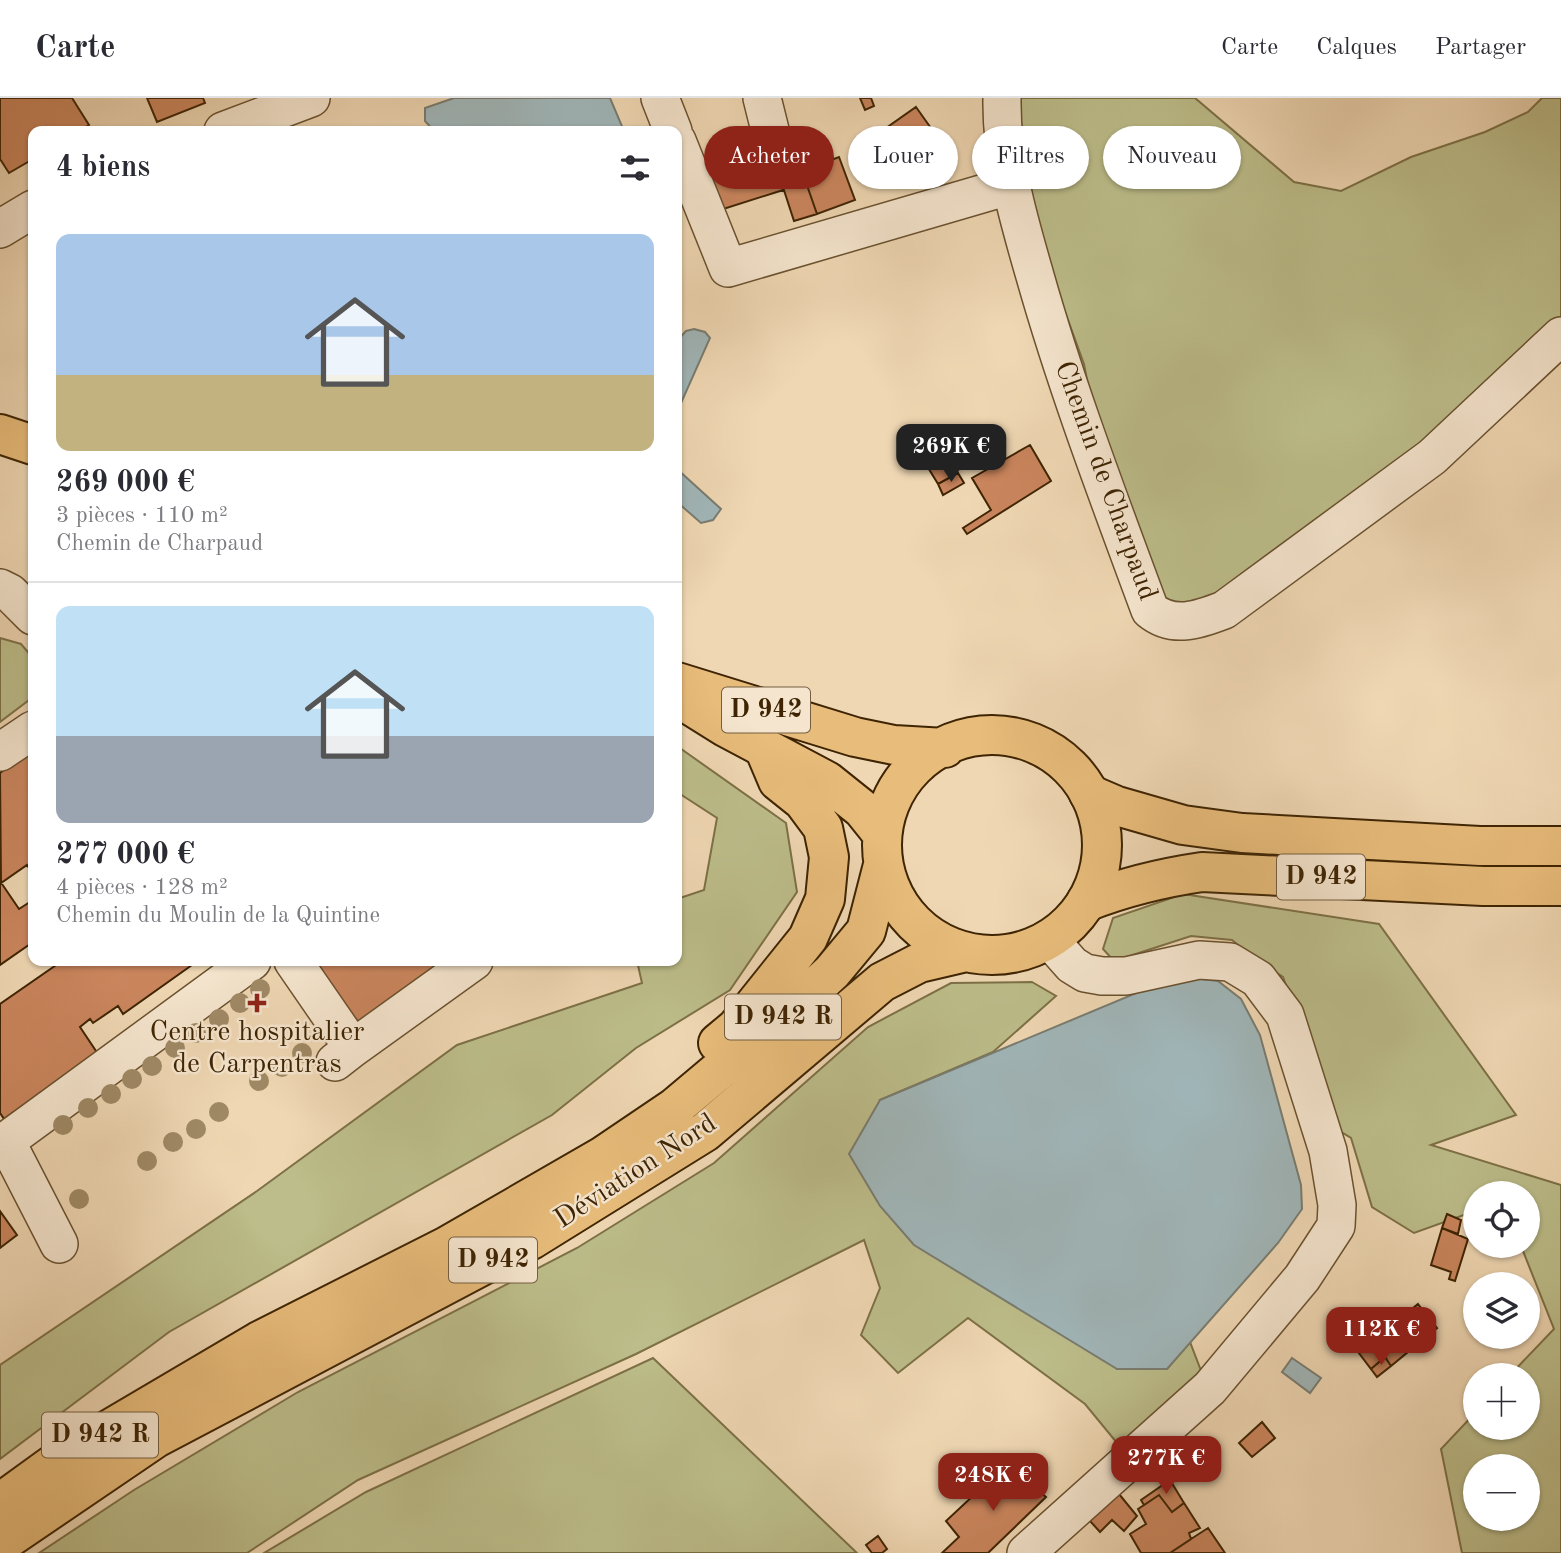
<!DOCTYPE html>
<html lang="fr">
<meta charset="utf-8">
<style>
:root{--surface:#fff;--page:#f7f7f7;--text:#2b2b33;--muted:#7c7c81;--line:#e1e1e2;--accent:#8f2418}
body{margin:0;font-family:"Old Standard TT",serif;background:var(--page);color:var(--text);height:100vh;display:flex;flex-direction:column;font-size:26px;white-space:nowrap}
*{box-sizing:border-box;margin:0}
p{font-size:23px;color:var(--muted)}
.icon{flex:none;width:38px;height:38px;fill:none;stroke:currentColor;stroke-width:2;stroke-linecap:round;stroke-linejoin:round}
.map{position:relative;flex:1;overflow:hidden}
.panel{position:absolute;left:28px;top:28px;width:654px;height:840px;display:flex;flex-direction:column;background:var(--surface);border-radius:14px;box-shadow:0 2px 5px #0004}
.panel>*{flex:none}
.top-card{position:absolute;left:704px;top:28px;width:665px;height:63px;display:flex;gap:14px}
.buttons{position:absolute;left:1463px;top:1083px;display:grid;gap:14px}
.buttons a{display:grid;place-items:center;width:77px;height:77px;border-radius:50%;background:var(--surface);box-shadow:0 2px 5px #0004;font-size:35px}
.price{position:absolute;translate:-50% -60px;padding:0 16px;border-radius:14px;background:var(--accent);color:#fff;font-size:23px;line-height:46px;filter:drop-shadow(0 2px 4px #0008)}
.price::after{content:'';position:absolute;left:50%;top:42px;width:21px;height:16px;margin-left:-10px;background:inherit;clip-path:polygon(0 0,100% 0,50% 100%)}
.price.on{background:#222;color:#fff}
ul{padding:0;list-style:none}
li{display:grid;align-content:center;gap:14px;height:371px;padding:0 28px}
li+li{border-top:2px solid var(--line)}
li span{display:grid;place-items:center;height:217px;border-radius:14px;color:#555}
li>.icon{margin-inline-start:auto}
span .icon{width:126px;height:126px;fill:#fffc;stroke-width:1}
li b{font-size:30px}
h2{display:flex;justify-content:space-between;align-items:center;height:84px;padding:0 28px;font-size:30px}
.chip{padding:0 24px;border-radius:32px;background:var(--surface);box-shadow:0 2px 5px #0004;font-size:24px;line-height:63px}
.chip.on{background:var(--accent);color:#fff}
header{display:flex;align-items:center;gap:42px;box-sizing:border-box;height:98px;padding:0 35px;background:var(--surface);border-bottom:2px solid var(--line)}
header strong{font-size:33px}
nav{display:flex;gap:38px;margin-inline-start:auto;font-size:24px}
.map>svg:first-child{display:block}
.green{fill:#bcbd8a;stroke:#7d7046;stroke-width:2;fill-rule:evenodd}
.water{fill:#a0b6b9;stroke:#797c70;stroke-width:2}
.building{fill:#ca855d;stroke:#3e2403;stroke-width:2}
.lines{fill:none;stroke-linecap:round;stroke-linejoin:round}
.minor-casing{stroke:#6a512f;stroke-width:40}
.major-casing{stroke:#3e2403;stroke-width:42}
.highway-casing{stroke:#3e2403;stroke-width:42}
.minor{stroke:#f5e5ce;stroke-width:37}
.major{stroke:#e8bc7a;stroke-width:38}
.highway{stroke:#e8bc7a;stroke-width:38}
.tree{fill:#9f8965}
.poi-dot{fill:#8f2418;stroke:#f5e5ce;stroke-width:2.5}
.labels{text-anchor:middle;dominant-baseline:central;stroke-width:5;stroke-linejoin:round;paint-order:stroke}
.shield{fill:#f5e5ce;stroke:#755e40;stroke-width:2}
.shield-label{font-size:26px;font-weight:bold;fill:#3e2403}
.street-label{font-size:28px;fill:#3e2403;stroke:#f5e5ce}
.poi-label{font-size:28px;fill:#3e2403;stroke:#f5e5ce}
</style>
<header>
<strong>Carte</strong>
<nav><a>Carte</a><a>Calques</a><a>Partager</a></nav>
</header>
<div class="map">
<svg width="1561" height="1455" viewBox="0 0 1561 1455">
<rect width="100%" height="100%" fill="#efd7b3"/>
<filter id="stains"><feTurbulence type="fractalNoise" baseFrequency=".00286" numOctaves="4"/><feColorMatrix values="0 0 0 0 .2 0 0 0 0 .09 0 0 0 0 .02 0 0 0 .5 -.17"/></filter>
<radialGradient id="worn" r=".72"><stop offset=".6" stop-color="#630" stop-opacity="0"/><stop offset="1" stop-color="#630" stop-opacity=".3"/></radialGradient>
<path class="green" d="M1011,0H1195L1294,84L1341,93L1411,59L1485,34L1528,14L1542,0H1561V229L1520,266L1206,514L1167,505L1155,483L1094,318L1084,266L1033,126Z
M0,540L21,546L33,560V599L0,624Z
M677,648L786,725L797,794L730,892L636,950L552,1017L169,1234L0,1361V1267L257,1093L457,947L642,885L637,863H677V801L704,792L717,720L677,694Z
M1183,796L1379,826L1516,1017L1431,1047L1561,1087V1455H1462L1441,1351L1475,1315V1330H1528V1278L1510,1277L1554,1231L1521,1148H1528V1096H1475V1113L1414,1135L1372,1109L1351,1040L1338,1032L1283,879L1255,861L1232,842L1191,838L1114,863L1103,851L1113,820ZM1475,1368H1528V1421H1475Z
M1032,884L1056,898L993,954L880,1002L1117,1271H1167L1190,1244L1203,1278L1122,1351L1085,1306L968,1220L898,1275L861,1237L880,1190L864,1142L636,1256L358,1382L247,1455H39L134,1392L298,1294L577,1150L714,1065L868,929L951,885Z
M653,1260L857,1455H264L366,1394Z"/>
<path class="water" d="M454,0H610L624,33H434L425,23V10Z
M694,231L705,234L710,240L677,314V243L686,233Z
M677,371L721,411L713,422L701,425L677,404Z
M1177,878L1218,883L1241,901L1260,937L1301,1087L1302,1111L1278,1145L1167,1271H1117L914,1147L880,1108L849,1056L880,1002Z
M1292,1260L1321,1280L1310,1295L1282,1274Z"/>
<path class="building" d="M0,0H72L89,27L79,33H33V61L9,75L0,61Z
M147,0H203L205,5L157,24Z
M860,0H871L874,8L865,12Z
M916,9L950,57L910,85L899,70L902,68L879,35Z
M870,46L878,60L860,69L853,55Z
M769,47L778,76L763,80L757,61L739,67L736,58Z
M839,59L855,102L817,116L802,73Z
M757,61L763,80L778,76L783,92L717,113L705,78Z
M802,73L817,116L794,123L780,80Z
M939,346L958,375L938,386L921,358Z
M1030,347L1051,383L967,436L963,430L991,412L972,380Z
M958,375L964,385L943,397L938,386Z
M31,653L33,656V776L27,767L1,785L0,675Z
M0,783L19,811L33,802V844L0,867Z
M62,863H190L192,867L123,916L118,908L93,925L90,921L80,929L98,956L4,1021L0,1015V906Z
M309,863H457L366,934Z
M0,1113L17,1137L0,1150Z
M1447,1116L1461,1122L1458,1136L1442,1130Z
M1442,1130L1468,1141L1455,1183L1449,1181L1451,1174L1431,1167Z
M1418,1206L1437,1230L1391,1268L1385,1259L1371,1271L1343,1234L1354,1226L1362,1229L1373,1243Z
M1343,1211L1354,1226L1343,1234L1332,1220Z
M1387,1216L1394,1226L1373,1243L1366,1234Z
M1385,1259L1391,1268L1377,1279L1371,1271Z
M1262,1324L1275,1340L1252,1359L1239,1345Z
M1007,1366L1046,1399L988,1455H942L959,1439L946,1423Z
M1170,1382L1184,1405L1172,1414L1159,1397L1144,1407L1141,1402Z
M1119,1396L1137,1418L1124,1433L1112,1422L1100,1434L1081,1413Z
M1159,1397L1172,1414L1184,1405L1200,1430L1189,1435L1191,1441L1170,1455H1141L1130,1436L1146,1426L1138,1411Z
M1208,1430L1225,1455H1170L1191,1441Z
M878,1438L887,1451L882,1455H872L866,1447Z"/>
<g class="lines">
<g class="minor-casing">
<path id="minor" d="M660,0L673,33
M762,0L770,32
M1002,0C1001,62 1018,119 1035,178C1067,291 1109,401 1150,512C1173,531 1198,522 1224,512L1432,359L1561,238
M223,33L311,0
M677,43L728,170L995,92
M0,131L33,111
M0,490L10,495L33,518
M0,654L33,632
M293,863L353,950L335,964
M353,950L474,863
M59,1146L6,1043L252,863
M1026,1455L1210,1290L1302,1180L1336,1128L1337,1107L1328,1053L1285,917L1258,881L1230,864L1199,862L1126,878H1102L1085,875L1072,867L1049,841"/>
</g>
<g class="major-casing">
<path id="major" d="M0,336L33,347
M677,584L855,639L894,647L945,650
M677,599L725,629L827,683L862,711L882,736
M882 747a110 110 0 1 1 220 0a110 110 0 1 1-220 0Z
M718,945L736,930L808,840L825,801L829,759L823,730L803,703L778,683L764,650
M0,1405L69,1355L259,1243L447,1148L603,1058L674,1010L793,910L832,874L866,833L883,767
M0,1446L156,1340L531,1142L705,1034L882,884L919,865L966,854"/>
</g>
<g class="highway-casing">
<path id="highway" d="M1089,696L1117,708L1183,727L1242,735L1480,748H1561
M1086,804C1124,789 1161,780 1202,774L1483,788H1561"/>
</g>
<use href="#minor" class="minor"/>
<use href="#major" class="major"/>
<use href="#highway" class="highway"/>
</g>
<g class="tree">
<circle cx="260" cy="891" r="10"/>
<circle cx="240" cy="905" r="10"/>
<circle cx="219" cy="921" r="10"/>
<circle cx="196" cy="935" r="10"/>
<circle cx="175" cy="950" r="10"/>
<circle cx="302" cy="955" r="10"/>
<circle cx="152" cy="968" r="10"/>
<circle cx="282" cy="969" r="10"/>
<circle cx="132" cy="981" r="10"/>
<circle cx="259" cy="983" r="10"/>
<circle cx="111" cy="996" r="10"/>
<circle cx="88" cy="1010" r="10"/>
<circle cx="219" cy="1014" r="10"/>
<circle cx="63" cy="1027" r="10"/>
<circle cx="196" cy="1031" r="10"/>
<circle cx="173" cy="1044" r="10"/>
<circle cx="147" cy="1063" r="10"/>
<circle cx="79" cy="1101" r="10"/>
</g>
<path class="poi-dot" d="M253.5 894.5h7v7h7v7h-7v7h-7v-7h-7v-7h7z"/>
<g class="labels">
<g class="shield">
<rect x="722" y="589.5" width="88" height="45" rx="5"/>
<rect x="1277" y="756.5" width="88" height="45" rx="5"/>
<rect x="725" y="896.5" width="116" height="45" rx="5"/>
<rect x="449" y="1139.5" width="88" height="45" rx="5"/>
<rect x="42" y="1314.5" width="116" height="45" rx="5"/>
</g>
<g class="shield-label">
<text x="766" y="612">D 942</text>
<text x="1321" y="779">D 942</text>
<text x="783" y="919">D 942 R</text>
<text x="493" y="1162">D 942</text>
<text x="100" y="1337">D 942 R</text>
</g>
<g class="street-label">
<text transform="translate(1105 383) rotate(70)">Chemin de Charpaud</text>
<text transform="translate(636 1074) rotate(-33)">Déviation Nord</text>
</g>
<g class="poi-label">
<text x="257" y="935">Centre hospitalier<tspan x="257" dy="32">de Carpentras</tspan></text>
</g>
</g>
<rect width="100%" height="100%" filter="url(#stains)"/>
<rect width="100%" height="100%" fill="url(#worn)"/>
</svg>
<div class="buttons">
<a><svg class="icon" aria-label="locate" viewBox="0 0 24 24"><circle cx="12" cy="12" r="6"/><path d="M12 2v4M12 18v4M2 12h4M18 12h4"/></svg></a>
<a><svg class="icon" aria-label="layers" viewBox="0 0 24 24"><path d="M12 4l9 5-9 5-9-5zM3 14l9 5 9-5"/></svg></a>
<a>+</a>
<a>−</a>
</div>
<b class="price on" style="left:951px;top:386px">269K €</b>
<b class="price" style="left:1381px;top:1269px">112K €</b>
<b class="price" style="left:1166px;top:1398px">277K €</b>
<b class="price" style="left:993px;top:1415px">248K €</b>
<div class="top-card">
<a class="chip on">Acheter</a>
<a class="chip">Louer</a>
<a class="chip">Filtres</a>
<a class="chip">Nouveau</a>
</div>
<section class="panel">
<h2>4 biens<svg class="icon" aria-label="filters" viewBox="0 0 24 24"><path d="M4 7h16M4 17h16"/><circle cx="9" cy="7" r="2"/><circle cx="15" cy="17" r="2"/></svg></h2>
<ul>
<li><span style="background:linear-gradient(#a9c7e8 65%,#c2b280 0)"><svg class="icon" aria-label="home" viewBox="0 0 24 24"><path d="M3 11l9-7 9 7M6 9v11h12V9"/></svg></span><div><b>269 000 €</b><p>3 pièces · 110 m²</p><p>Chemin de Charpaud</p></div></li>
<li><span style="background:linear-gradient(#bfe0f5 60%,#9aa5b1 0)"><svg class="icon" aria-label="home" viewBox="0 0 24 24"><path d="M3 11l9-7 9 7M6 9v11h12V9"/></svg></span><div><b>277 000 €</b><p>4 pièces · 128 m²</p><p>Chemin du Moulin de la Quintine</p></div></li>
</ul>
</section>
</div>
